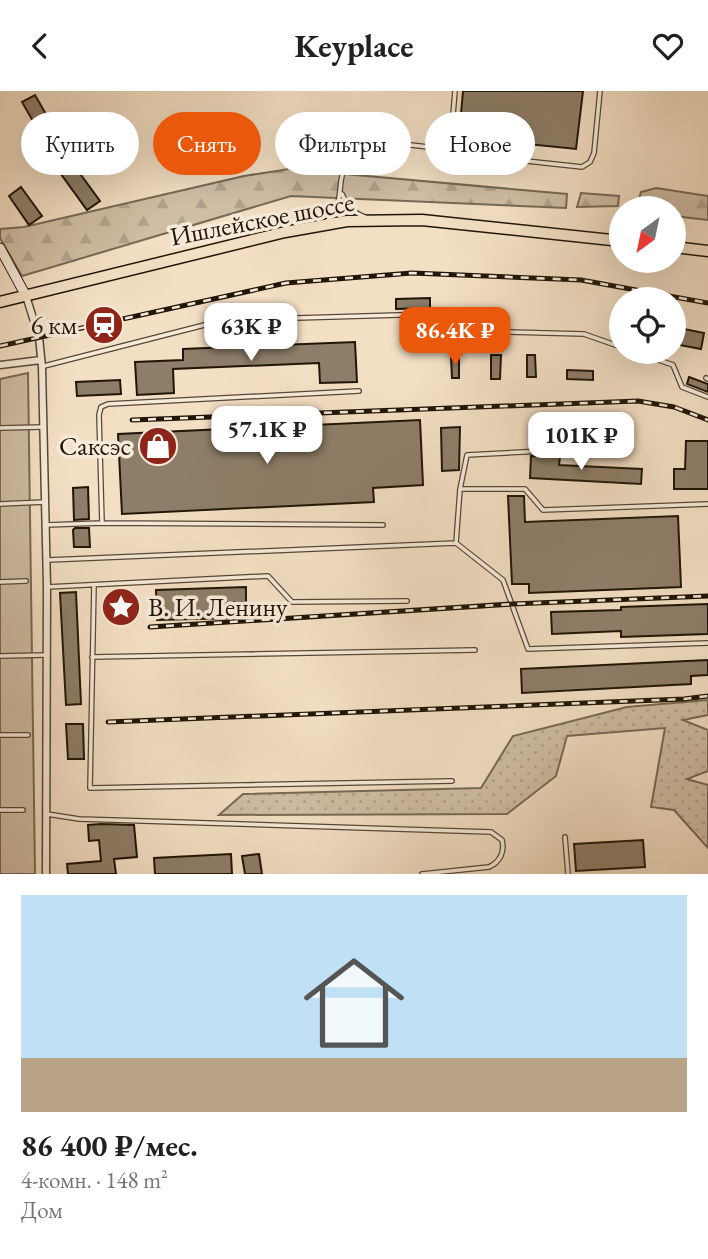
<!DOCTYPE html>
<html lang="ru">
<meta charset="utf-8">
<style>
:root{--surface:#fff;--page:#f6f6f6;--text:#202124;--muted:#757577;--line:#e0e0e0;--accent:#ea580c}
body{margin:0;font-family:"EB Garamond",serif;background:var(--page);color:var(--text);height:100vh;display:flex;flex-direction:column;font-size:26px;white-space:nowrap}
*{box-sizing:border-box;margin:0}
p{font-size:23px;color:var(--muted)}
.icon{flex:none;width:38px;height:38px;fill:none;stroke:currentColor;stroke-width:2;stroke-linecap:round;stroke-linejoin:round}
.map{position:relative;height:783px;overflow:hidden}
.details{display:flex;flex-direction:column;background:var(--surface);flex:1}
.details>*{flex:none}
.banner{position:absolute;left:21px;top:21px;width:667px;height:63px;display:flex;gap:14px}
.needle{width:46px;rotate:213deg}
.buttons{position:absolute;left:609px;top:105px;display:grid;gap:14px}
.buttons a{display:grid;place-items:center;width:77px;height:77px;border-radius:50%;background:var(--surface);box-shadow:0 7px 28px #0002;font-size:35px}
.price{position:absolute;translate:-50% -60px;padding:0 16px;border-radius:14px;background:#fff;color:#222;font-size:23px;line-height:46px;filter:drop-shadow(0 2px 4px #0008)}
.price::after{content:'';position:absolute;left:50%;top:42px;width:21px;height:16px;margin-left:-10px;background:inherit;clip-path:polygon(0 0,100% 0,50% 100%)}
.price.on{background:var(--accent);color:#fff}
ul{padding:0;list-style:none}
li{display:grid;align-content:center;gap:14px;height:371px;padding:0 21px}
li+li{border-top:2px solid var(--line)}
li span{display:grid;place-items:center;height:217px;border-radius:0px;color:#555}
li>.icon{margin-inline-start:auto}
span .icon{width:126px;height:126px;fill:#fffc;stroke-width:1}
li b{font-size:30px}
.tag{padding:0 24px;border-radius:32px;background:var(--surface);box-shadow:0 7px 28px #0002;font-size:24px;line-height:63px}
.tag.on{background:var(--accent);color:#fff}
header{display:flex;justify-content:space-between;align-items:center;height:91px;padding:0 21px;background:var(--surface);font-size:32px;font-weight:700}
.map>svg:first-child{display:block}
.grass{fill:url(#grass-dots);stroke:#786956;stroke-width:2}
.forest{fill:url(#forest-firs);stroke:#786956;stroke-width:2}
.green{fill:#cfbda4;stroke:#786956;stroke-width:2}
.building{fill:#8e7e69;stroke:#201507;stroke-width:2}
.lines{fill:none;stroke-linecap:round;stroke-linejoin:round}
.lane-casing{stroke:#554836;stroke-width:6}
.street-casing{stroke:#554836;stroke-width:9}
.secondary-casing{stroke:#201507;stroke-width:11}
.primary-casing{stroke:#201507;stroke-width:13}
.lane{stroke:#f7ead9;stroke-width:3.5}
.street{stroke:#f7ead9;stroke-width:6}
.secondary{stroke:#f7ead9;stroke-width:9}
.primary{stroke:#f3dfc4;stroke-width:10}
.rail-casing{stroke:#201507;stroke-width:5}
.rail{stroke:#f7ead9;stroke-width:2.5;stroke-dasharray:8;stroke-linecap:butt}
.labels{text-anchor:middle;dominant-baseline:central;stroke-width:7;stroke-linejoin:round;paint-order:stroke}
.street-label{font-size:26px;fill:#201507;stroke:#f7ead9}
.poi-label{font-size:26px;fill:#201507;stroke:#f7ead9;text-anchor:end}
</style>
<header><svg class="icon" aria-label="back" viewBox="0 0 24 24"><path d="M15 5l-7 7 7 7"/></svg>Keyplace<svg class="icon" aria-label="heart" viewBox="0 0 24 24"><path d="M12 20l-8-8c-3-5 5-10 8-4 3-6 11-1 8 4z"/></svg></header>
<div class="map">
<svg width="708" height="783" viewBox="0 0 708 783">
<defs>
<pattern id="grass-dots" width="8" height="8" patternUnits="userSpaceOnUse" patternTransform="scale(1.75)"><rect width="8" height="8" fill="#cfbda4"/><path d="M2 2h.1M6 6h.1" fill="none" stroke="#b1a28c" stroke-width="1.8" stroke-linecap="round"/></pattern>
<pattern id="forest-firs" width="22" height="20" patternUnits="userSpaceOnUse" patternTransform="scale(1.75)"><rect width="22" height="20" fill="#cfbda4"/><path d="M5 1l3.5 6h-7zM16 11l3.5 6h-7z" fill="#b1a28c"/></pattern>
</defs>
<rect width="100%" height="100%" fill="#f3dfc4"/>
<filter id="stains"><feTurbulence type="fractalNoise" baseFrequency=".00286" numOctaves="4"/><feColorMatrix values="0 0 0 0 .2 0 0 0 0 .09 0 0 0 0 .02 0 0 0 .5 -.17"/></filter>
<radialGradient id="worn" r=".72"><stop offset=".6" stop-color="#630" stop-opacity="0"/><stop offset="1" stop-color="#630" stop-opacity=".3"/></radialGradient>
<path class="grass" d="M708,609V624L683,629L708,639V680L687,688L708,694V757L674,719L651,716L665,637L567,645L556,685L507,723L219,724L243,703L481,697L513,645L627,616Z"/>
<path class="forest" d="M289,78L567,103L566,117L291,105L22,185L0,147V138L24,136L244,85Z
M656,97L708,105V129L674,125V117H642L639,108L641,101Z
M581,102L619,105L618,115L577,116Z"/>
<path class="green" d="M28,282L35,783H0V288Z"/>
<path class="building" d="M463,0H583L576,58L459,46Z
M35,4L55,39L42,46L22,11Z
M62,58L100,110L87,119L50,68Z
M21,96L42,125L29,134L9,105Z
M430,207V217L396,218V208Z
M674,236L704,242L701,258L674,253Z
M355,251L357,291L320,292L319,272L173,278L174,302L137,304L135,271L183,269V258Z
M491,264H501L500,288H491Z
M527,264H535L536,286H527Z
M451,266H459V287H452Z
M567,279L593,280V289L567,288Z
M689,286L708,293V301L687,293Z
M120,289L121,303L77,305L76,291Z
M420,329L423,394L373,397L374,411L122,423L118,343Z
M460,336L459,379L442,380L441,337Z
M686,350H708V398H674V378H685Z
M531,365L560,366L559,374L642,378L641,393L530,387Z
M88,396L89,428L74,429L73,397Z
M508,405H524L525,431L678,425L681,496L529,502V493H512Z
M75,437H89L90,456H74L73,439Z
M246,496V511H234V527L157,529L156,499Z
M76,501L81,613L66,614L60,502Z
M708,513V543L621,546V540L552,543L551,521L621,519V516Z
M708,569V584L691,585V593L522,602L521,578Z
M66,633H83L84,668H68Z
M101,733L134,734L137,766L114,768L116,783H68L67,773L101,770L99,749L89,750L88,734Z
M643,749L645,776L576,780L574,753Z
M231,763L232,783H155L154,767Z
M259,763L262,783H245L242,765Z"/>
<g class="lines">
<g class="lane-casing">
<path id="lane" d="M455,0L450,59L454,62L582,76L590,71L594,62L600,0
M342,103C347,115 352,121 365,126
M327,130C340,118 339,106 341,90C347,38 416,55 450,59
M636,261L673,274L682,296L708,306
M44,275L224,229L433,223L465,240L584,243L621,256
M706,287L708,288
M0,337L43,336
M460,398L467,364L582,358
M0,413L45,411
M102,432L99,324L101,316L108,313L359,300
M46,434L102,432L383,434
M456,452L460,398H525L543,419L708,413
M48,469L456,452L503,489L528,558L708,552
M0,491L26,490
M94,494L90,697L452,690
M47,496L268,485L292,511L407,510
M0,565L47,564
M92,566L475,559
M0,644H28
M0,719H23
M47,723L79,728L491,741L502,749C505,761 500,771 489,776L422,783
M565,746L568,783"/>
</g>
<g class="street-casing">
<path id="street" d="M26,205L39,246L42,276L47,496L46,783
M0,274L41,269"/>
</g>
<g class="secondary-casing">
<path id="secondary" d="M0,157L26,205"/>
</g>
<g class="primary-casing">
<path id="primary" d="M674,156L708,160
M0,211L285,141L347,130L422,129L621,150"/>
</g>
<use href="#lane" class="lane"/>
<use href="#street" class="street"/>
<use href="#secondary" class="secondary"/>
<use href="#primary" class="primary"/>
<g class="rail-casing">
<path id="rail" d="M0,255L286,192L412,182L581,189L708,212
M132,329L638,310L674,316L708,329
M150,536L512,513L708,505
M108,631L684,608L708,605"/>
</g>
<use href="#rail" class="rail"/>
</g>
<defs>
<g id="station-disc" transform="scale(2.0125)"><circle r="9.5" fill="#8f2418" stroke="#f7ead9"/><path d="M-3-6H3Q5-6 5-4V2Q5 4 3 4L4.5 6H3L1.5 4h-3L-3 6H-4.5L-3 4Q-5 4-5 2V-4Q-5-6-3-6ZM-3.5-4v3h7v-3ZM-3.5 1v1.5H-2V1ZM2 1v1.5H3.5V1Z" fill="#fff"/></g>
<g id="shop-disc" transform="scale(2.0125)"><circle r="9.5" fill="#8f2418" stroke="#f7ead9"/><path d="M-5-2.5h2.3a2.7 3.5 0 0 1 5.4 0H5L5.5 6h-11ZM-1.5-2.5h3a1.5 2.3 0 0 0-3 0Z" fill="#fff"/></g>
<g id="sight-disc" transform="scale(2.0125)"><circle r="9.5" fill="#8f2418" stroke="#f7ead9"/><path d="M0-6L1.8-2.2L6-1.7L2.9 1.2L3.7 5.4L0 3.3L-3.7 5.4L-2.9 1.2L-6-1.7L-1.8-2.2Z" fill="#fff"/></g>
</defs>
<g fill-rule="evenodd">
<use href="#station-disc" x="104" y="234"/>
<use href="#shop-disc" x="158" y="355"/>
<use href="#sight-disc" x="121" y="516"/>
</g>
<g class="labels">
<g class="street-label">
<text transform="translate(262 128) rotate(-11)">Ишлейское шоссе</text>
</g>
<g class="poi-label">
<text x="77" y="234">6 км</text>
<text x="131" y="355">Саксэс</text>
<text x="148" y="516" text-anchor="start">В. И. Ленину</text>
</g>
</g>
<rect width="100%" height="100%" filter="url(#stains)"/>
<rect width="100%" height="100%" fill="url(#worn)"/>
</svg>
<div class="buttons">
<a><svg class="needle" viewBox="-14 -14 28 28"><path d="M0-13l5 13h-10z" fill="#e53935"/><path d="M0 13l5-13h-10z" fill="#757577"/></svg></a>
<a><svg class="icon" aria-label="locate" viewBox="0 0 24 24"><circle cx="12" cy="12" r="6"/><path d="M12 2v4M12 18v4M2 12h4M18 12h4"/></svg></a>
</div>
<b class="price" style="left:251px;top:272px">63K ₽</b>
<b class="price on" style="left:455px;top:276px">86.4K ₽</b>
<b class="price" style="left:267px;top:375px">57.1K ₽</b>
<b class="price" style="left:581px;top:381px">101K ₽</b>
<div class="banner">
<a class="tag">Купить</a>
<a class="tag on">Снять</a>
<a class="tag">Фильтры</a>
<a class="tag">Новое</a>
</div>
</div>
<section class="details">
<ul>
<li><span style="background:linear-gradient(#bfe0f5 75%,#b9a48a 0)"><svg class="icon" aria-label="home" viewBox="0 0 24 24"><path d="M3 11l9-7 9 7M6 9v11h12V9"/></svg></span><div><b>86 400 ₽/мес.</b><p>4-комн. · 148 m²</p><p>Дом</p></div></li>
</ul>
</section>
